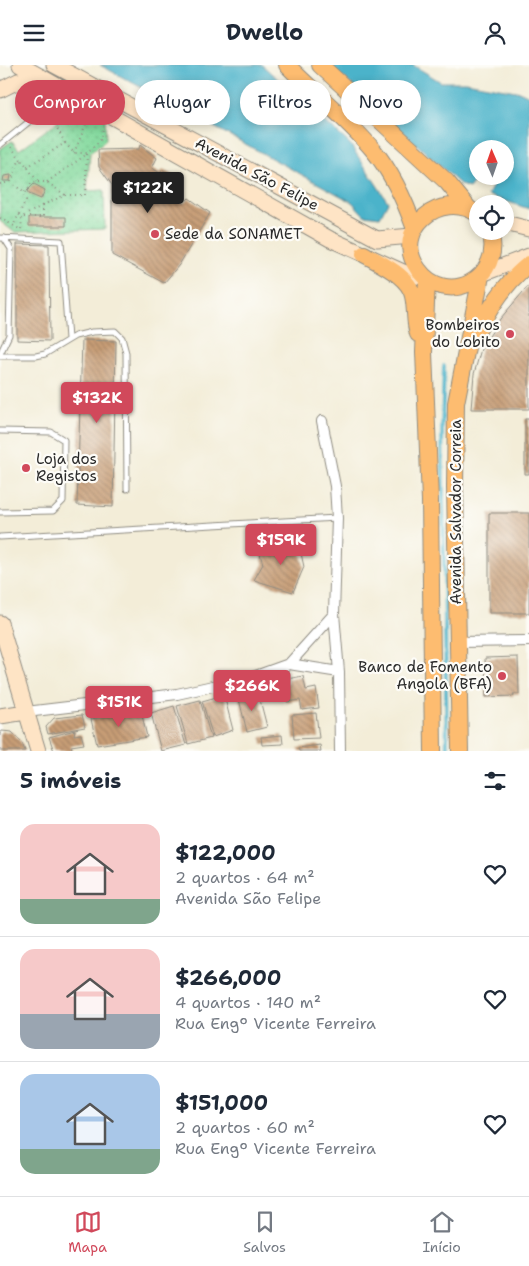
<!DOCTYPE html>
<html lang="pt">
<meta charset="utf-8">
<style>
:root{--surface:#fff;--page:#f6f6f7;--text:#1f2937;--muted:#747a83;--line:#e0e1e3;--accent:#d1495b}
body{margin:0;font-family:"Shantell Sans",sans-serif;background:var(--page);color:var(--text);height:100vh;display:flex;flex-direction:column;font-size:19px;white-space:nowrap}
*{box-sizing:border-box;margin:0}
p{font-size:16px;color:var(--muted)}
.icon{flex:none;width:28px;height:28px;fill:none;stroke:currentColor;stroke-width:2;stroke-linecap:round;stroke-linejoin:round}
.map{position:relative;height:686px;overflow:hidden}
.drawer{display:flex;flex-direction:column;background:var(--surface);flex:1}
.drawer>*{flex:none}
.banner{position:absolute;left:15px;top:15px;width:500px;height:45px;display:flex;gap:10px}
.needle{width:32px;rotate:358deg}
.buttons{position:absolute;left:469px;top:75px;display:grid;gap:10px}
.buttons a{display:grid;place-items:center;width:45px;height:45px;border-radius:50%;background:var(--surface);box-shadow:0 2px 8px #0003;font-size:25px}
.price{position:absolute;translate:-50% -42px;padding:0 11px;border-radius:5px;background:var(--accent);color:#fff;font-size:16px;line-height:32px;filter:drop-shadow(0 1px 2px #0008)}
.price::after{content:'';position:absolute;left:50%;top:30px;width:15px;height:11px;margin-left:-8px;background:inherit;clip-path:polygon(0 0,100% 0,50% 100%)}
.price.current{background:#222;color:#fff}
ul{padding:0;list-style:none}
li{display:flex;align-items:center;gap:15px;height:125px;padding:0 20px}
li+li{border-top:1px solid var(--line)}
li span{display:grid;place-items:center;flex:none;width:140px;height:100px;border-radius:15px;color:#555}
li>.icon{margin-inline-start:auto}
span .icon{width:60px;height:60px;fill:#fffc;stroke-width:1}
li b{font-size:21px}
h2{display:flex;justify-content:space-between;align-items:center;height:60px;padding:0 20px;font-size:21px}
.pill{padding:0 18px;border-radius:22px;background:var(--surface);box-shadow:0 2px 8px #0003;font-size:18px;line-height:45px}
.pill.current{background:var(--accent);color:#fff}
header{display:flex;justify-content:space-between;align-items:center;height:65px;padding:0 20px;background:var(--surface);font-size:22px;font-weight:700}
.tab-bar{display:flex;justify-content:space-around;align-items:center;height:70px;border-top:1px solid var(--line);background:var(--surface);font-size:14px;color:var(--muted)}
.tab-bar a{display:grid;justify-items:center;gap:2px}
.tab-bar .current{color:var(--accent)}
.map>svg:first-child{display:block}
.grass{fill:url(#grass-dots);stroke:#578264}
.water{fill:#4cb3ca;stroke:#3c6f7a}
.lines{fill:none;stroke-linecap:round;stroke-linejoin:round}
.stream{stroke:#4cb3ca;stroke-width:4}
.building{fill:url(#building-back-hatch)}
.lane-casing{stroke:#8f8c82;stroke-width:7}
.street-casing{stroke:#8f8c82;stroke-width:12}
.secondary-casing{stroke:#8f8c82;stroke-width:17}
.primary-casing{stroke:#8f8c82;stroke-width:18}
.path{stroke:#8f8c82;stroke-width:2;stroke-dasharray:1 4;stroke-linecap:butt}
.lane{stroke:#fff;stroke-width:5}
.street{stroke:#fff;stroke-width:10}
.secondary{stroke:#fee4c5;stroke-width:15}
.primary{stroke:#fdbc6f;stroke-width:16}
.poi-dot{fill:#d1495b;stroke:#fdfcf7;stroke-width:2}
.labels{text-anchor:middle;dominant-baseline:central;stroke-width:4.5;stroke-linejoin:round;paint-order:stroke}
.street-label{font-size:15px;fill:#2b2b2b;stroke:#fdfcf7}
.poi-label{font-size:15px;fill:#2b2b2b;stroke:#fdfcf7;text-anchor:start}
</style>
<header><svg class="icon" aria-label="menu" viewBox="0 0 24 24"><path d="M4 6h16M4 12h16M4 18h16"/></svg>Dwello<svg class="icon" aria-label="person" viewBox="0 0 24 24"><circle cx="12" cy="8" r="4"/><path d="M4 21q1-7 8-7t8 7"/></svg></header>
<div class="map">
<svg width="529" height="686" viewBox="0 0 529 686">
<defs>
<pattern id="grass-dots" width="8" height="8" patternUnits="userSpaceOnUse" patternTransform="scale(1.25)"><rect width="8" height="8" fill="#83d99d"/><path d="M2 2h.1M6 6h.1" fill="none" stroke="#71ba87" stroke-width="1.8" stroke-linecap="round"/></pattern>
<pattern id="building-back-hatch" width="6" height="6" patternUnits="userSpaceOnUse" patternTransform="scale(1.25)"><rect width="6" height="6" fill="#c79d76"/><path d="M-1 5l2 2M0 0l6 6M5-1l2 2" fill="none" stroke="#a28061"/></pattern>
</defs>
<rect width="100%" height="100%" fill="#fdfcf7"/>
<filter id="ink" filterUnits="userSpaceOnUse"><feTurbulence type="fractalNoise" baseFrequency=".02" numOctaves="2"/><feDisplacementMap in="SourceGraphic" scale="10" xChannelSelector="R" yChannelSelector="G"/><feConvolveMatrix kernelMatrix="1 2 1 2 8 2 1 2 1" color-interpolation-filters="sRGB"/></filter>
<filter id="wash" filterUnits="userSpaceOnUse"><feTurbulence type="fractalNoise" baseFrequency=".0096" numOctaves="4" result="noise"/><feDisplacementMap in="SourceGraphic" scale="20" xChannelSelector="R" yChannelSelector="G"/><feGaussianBlur stdDeviation="1.12" result="paint"/><feColorMatrix in="noise" values="0 0 0 0 0 0 0 0 0 0 0 0 0 0 0 0 0 1.4 0 .05"/><feComposite in="paint" operator="in"/></filter>
<g filter="url(#wash)">
<rect width="100%" height="100%" fill="#f3edd8"/>
<path class="grass" d="M71,36L105,53L106,75L90,88L87,126L104,125L105,164L14,167L0,156V84L12,76L19,85L72,46L64,38Z"/>
<path class="water" d="M100,0H262L350,79L388,137L380,152L364,150L352,137Z
M334,0H413L441,17H466L521,27L529,31V144L488,130L498,111H505V84H478L479,111L469,123L461,120L332,2Z"/>
<g class="lines">
<path class="stream" d="M444,301L442,363L447,686"/>
</g>
<g id="blocks">
<path class="building" d="M140,80L157,93L152,103L160,108L163,105L176,112L169,128L184,138L189,133L210,148L179,200L164,218L112,190V120L99,102L98,85L139,84Z
M11,110L10,116H3L4,111Z
M34,119L45,125L41,134L29,129L27,126Z
M29,152H66V161H29Z
M17,179L49,180L50,276L17,275Z
M529,220V344H471L474,309L481,284L500,254Z
M82,275L116,276L113,442L77,440Z
M525,354H529V409H525Z
M489,448H529V548H489Z
M299,479L304,502L293,527L254,515L263,499L258,482Z
M518,592L519,629H513L514,631L486,632L485,593Z
M303,611L306,625L316,623L319,643L302,645L300,635L287,637L283,619L288,618L287,614Z
M258,627L267,662L247,667L238,630Z
M224,630L233,665L213,672L202,636Z
M200,635L211,673L188,679L177,641Z
M174,641L186,680L161,686L151,648Z
M141,646L147,672L97,680L91,654Z
M316,648L319,673L294,674L292,650Z
M82,650L85,662L48,669L46,662L54,653Z
M75,665L74,670L81,669L84,679L71,681L73,686H54L49,672Z
M2,666L12,667L22,678L25,686H0V669Z
M282,670L283,679L262,680L261,672Z
M320,680L321,686H299L298,683Z"/>
</g>
</g>
<g filter="url(#ink)">
<use href="#blocks" fill-opacity="0" stroke="#8f8c82" stroke-width="1"/>
<g class="lines">
<g class="lane-casing">
<path id="lane" d="M0,80L66,27
M0,173L61,176L68,274
M0,289L9,270L11,184L4,173
M0,291H36L45,289L75,271L92,267L115,266L122,273L126,288L127,424
M0,366L51,367L64,375L63,436L53,446L0,447
M0,472L337,453"/>
</g>
<g class="street-casing">
<path id="street" d="M322,356L335,421L337,453L334,549L339,607L340,686
M457,577L529,576
M289,599L334,549
M26,647L177,629L253,612L289,599L339,607"/>
</g>
<g class="secondary-casing">
<path id="secondary" d="M20,0L330,174L410,210L424,212
M54,0L377,174L412,171
M0,25L18,16L42,12
M505,158L529,164
M482,209L529,191
M0,558L38,686
M0,651L26,647"/>
</g>
<g class="primary-casing">
<path id="primary" d="M287,0C315,29 348,54 374,86C393,109 405,136 415,164
M320,0L447,117L470,145
M478,149C440,123 391,166 418,204C446,244 505,213 490,166
M364,189C380,199 409,211 413,231C416,244 414,257 418,269
M427,214L424,287L430,436L433,686
M475,271C488,245 506,217 529,199
M460,686L455,422L456,338L481,211"/>
</g>
<path class="path" d="M65,78L56,61L69,51L79,49
M11,82L22,96
M74,88L88,54
M27,102L65,78L74,88H88L102,73L103,62
M11,117L19,96H23L38,117H32L23,130
M38,117H47L65,130L43,140
M47,117L87,89
M0,119L11,117L22,126L26,135L13,161
M65,130H85L87,89
M43,140V152H22Z
M0,153L21,165L22,152L19,150"/>
<use href="#lane" class="lane"/>
<use href="#street" class="street"/>
<use href="#secondary" class="secondary"/>
<use href="#primary" class="primary"/>
</g>
</g>
<g class="poi-dot">
<circle cx="155" cy="169" r="5"/>
<circle cx="510" cy="269" r="5"/>
<circle cx="26" cy="403" r="5"/>
<circle cx="502" cy="611" r="5"/>
</g>
<g class="labels">
<g class="street-label">
<text transform="translate(257 109) rotate(28)">Avenida São Felipe</text>
<text transform="translate(456 447) rotate(-90)">Avenida Salvador Correia</text>
</g>
<g class="poi-label">
<text x="165" y="169">Sede da SONAMET</text>
<text x="500" y="260" text-anchor="end">Bombeiros<tspan x="500" dy="17">do Lobito</tspan></text>
<text x="36" y="394">Loja dos<tspan x="36" dy="17">Registos</tspan></text>
<text x="492" y="602" text-anchor="end">Banco de Fomento<tspan x="492" dy="17">Angola (BFA)</tspan></text>
</g>
</g>
</svg>
<div class="buttons">
<a><svg class="needle" viewBox="-14 -14 28 28"><path d="M0-13l5 13h-10z" fill="#e53935"/><path d="M0 13l5-13h-10z" fill="#747a83"/></svg></a>
<a><svg class="icon" aria-label="locate" viewBox="0 0 24 24"><circle cx="12" cy="12" r="6"/><path d="M12 2v4M12 18v4M2 12h4M18 12h4"/></svg></a>
</div>
<b class="price current" style="left:148px;top:149px">$122K</b>
<b class="price" style="left:97px;top:359px">$132K</b>
<b class="price" style="left:281px;top:501px">$159K</b>
<b class="price" style="left:252px;top:647px">$266K</b>
<b class="price" style="left:119px;top:663px">$151K</b>
<div class="banner">
<a class="pill current">Comprar</a>
<a class="pill">Alugar</a>
<a class="pill">Filtros</a>
<a class="pill">Novo</a>
</div>
</div>
<section class="drawer">
<h2>5 imóveis<svg class="icon" aria-label="filters" viewBox="0 0 24 24"><path d="M4 7h16M4 17h16"/><circle cx="9" cy="7" r="2"/><circle cx="15" cy="17" r="2"/></svg></h2>
<ul>
<li><span style="background:linear-gradient(#f6c9c9 75%,#7fa58c 0)"><svg class="icon" aria-label="home" viewBox="0 0 24 24"><path d="M3 11l9-7 9 7M6 9v11h12V9"/></svg></span><div><b>$122,000</b><p>2 quartos · 64 m²</p><p>Avenida São Felipe</p></div><svg class="icon" aria-label="heart" viewBox="0 0 24 24"><path d="M12 20l-8-8c-3-5 5-10 8-4 3-6 11-1 8 4z"/></svg></li>
<li><span style="background:linear-gradient(#f6c9c9 65%,#9aa5b1 0)"><svg class="icon" aria-label="home" viewBox="0 0 24 24"><path d="M3 11l9-7 9 7M6 9v11h12V9"/></svg></span><div><b>$266,000</b><p>4 quartos · 140 m²</p><p>Rua Engº Vicente Ferreira</p></div><svg class="icon" aria-label="heart" viewBox="0 0 24 24"><path d="M12 20l-8-8c-3-5 5-10 8-4 3-6 11-1 8 4z"/></svg></li>
<li><span style="background:linear-gradient(#a9c7e8 75%,#7fa58c 0)"><svg class="icon" aria-label="home" viewBox="0 0 24 24"><path d="M3 11l9-7 9 7M6 9v11h12V9"/></svg></span><div><b>$151,000</b><p>2 quartos · 60 m²</p><p>Rua Engº Vicente Ferreira</p></div><svg class="icon" aria-label="heart" viewBox="0 0 24 24"><path d="M12 20l-8-8c-3-5 5-10 8-4 3-6 11-1 8 4z"/></svg></li>
</ul>
</section>
<nav class="tab-bar">
<a class="current"><svg class="icon" aria-label="map" viewBox="0 0 24 24"><path d="M3 6l6-2 6 2 6-2v14l-6 2-6-2-6 2zM9 4v14M15 6v14"/></svg>Mapa</a>
<a><svg class="icon" aria-label="saved" viewBox="0 0 24 24"><path d="M7 4h10v16l-5-4-5 4z"/></svg>Salvos</a>
<a><svg class="icon" aria-label="home" viewBox="0 0 24 24"><path d="M3 11l9-7 9 7M6 9v11h12V9"/></svg>Início</a>
</nav>
